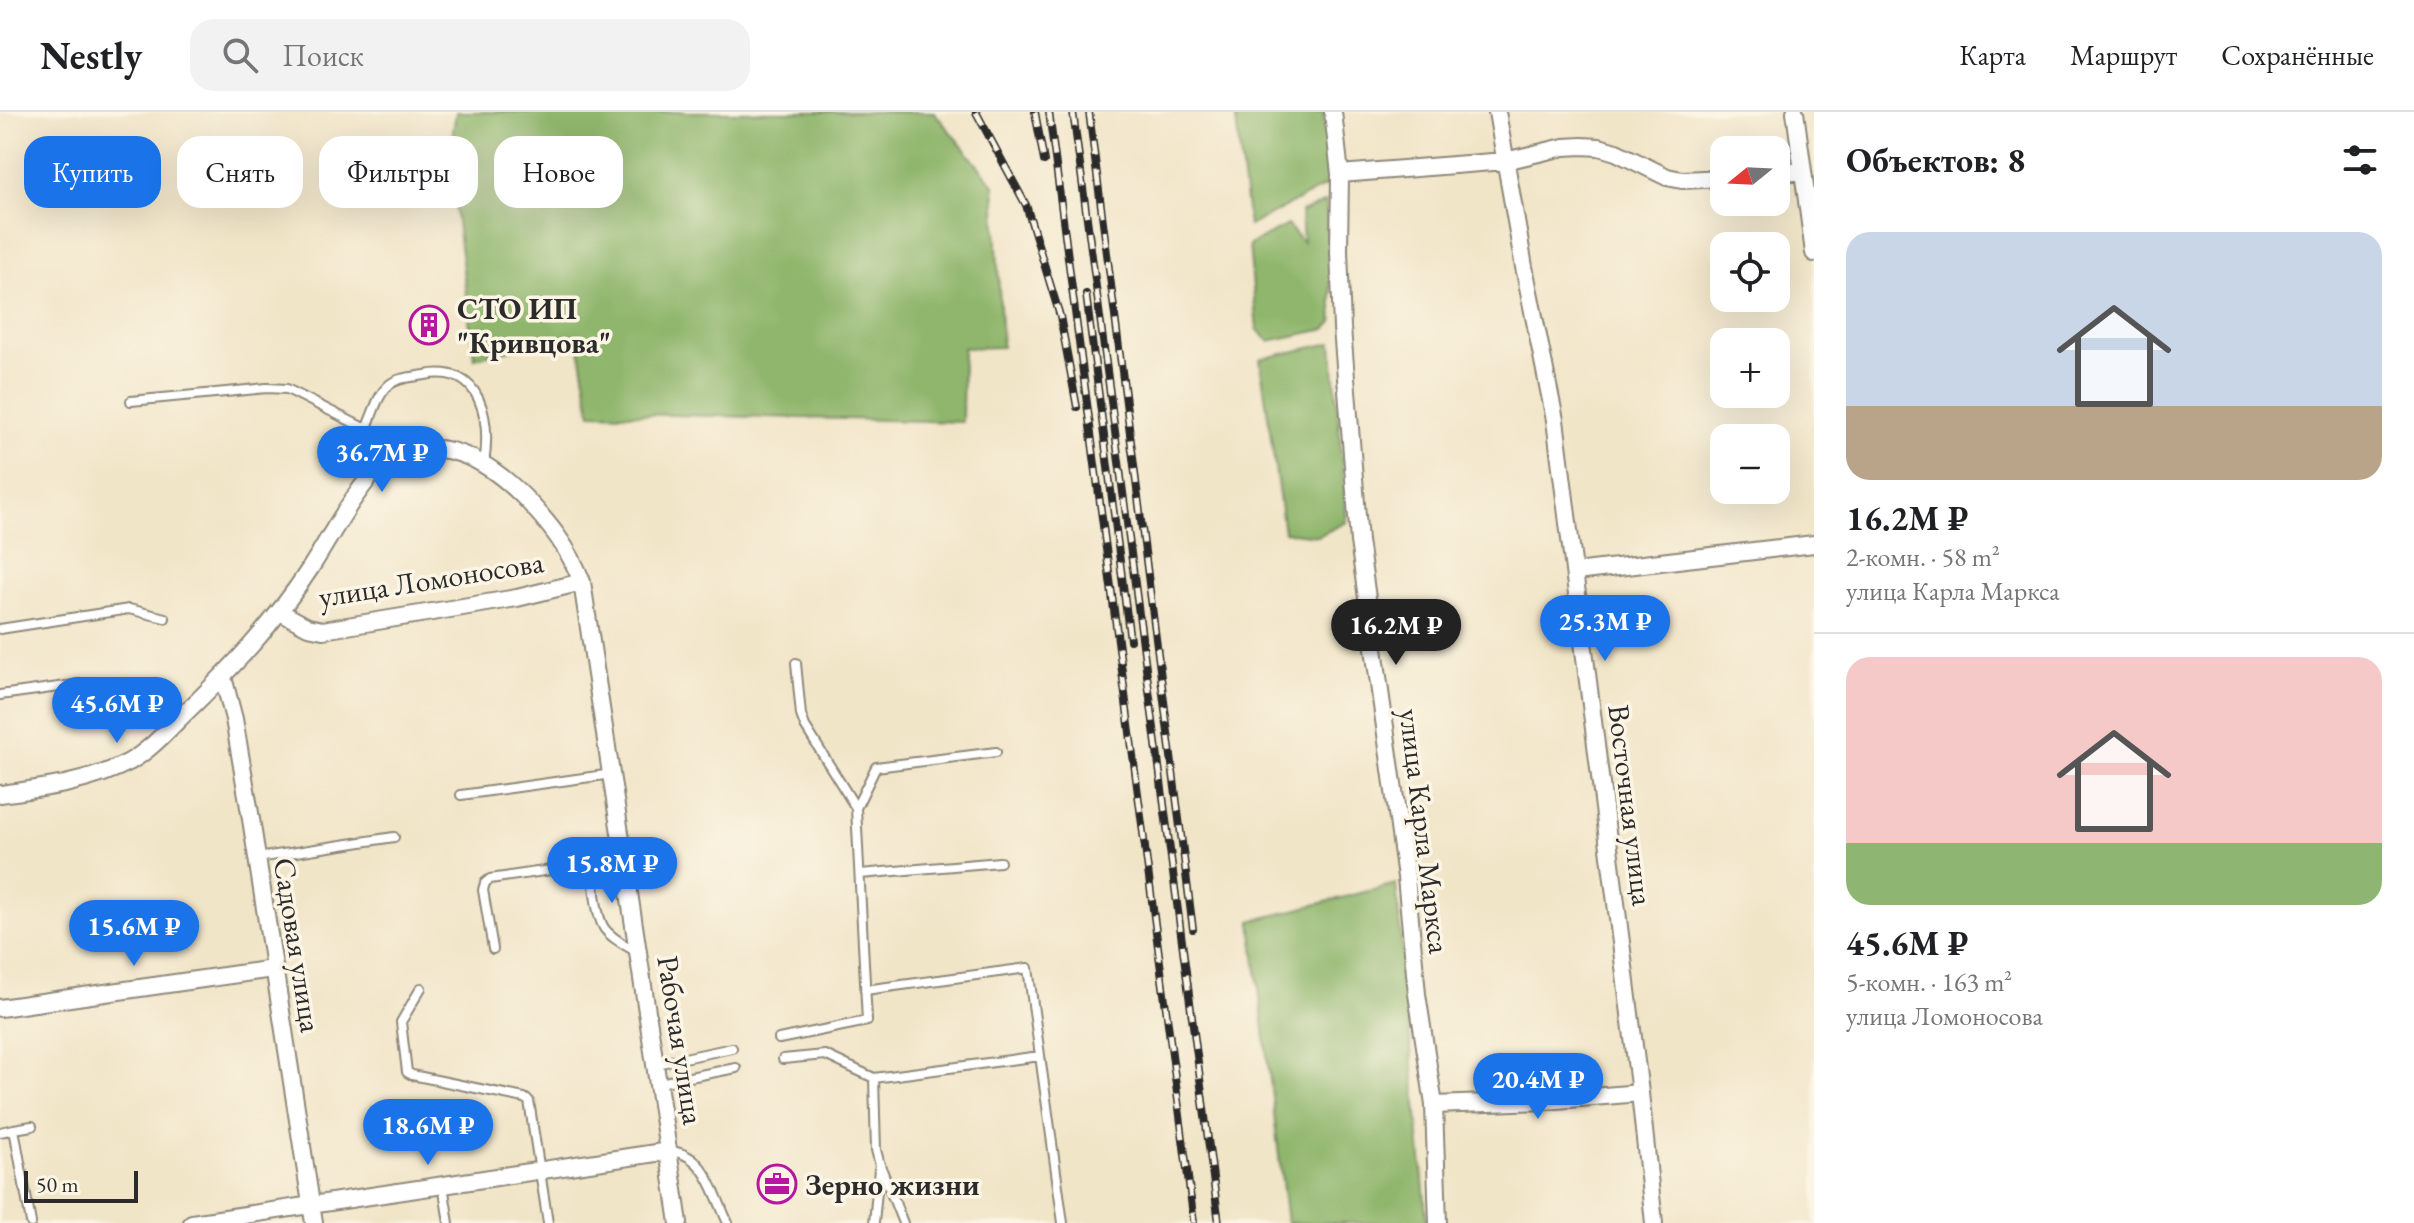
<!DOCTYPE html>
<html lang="ru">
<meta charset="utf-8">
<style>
:root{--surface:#fff;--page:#f2f2f2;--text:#202124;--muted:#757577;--line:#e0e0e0;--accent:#1a73e8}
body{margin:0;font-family:"EB Garamond",serif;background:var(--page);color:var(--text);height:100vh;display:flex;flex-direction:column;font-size:30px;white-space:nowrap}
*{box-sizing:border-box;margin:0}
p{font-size:26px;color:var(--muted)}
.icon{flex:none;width:44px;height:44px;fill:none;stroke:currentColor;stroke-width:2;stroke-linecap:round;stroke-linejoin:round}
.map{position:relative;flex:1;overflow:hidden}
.panel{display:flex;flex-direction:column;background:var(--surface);width:600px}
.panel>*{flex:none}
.top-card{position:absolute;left:24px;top:24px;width:760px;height:72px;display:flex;gap:16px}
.needle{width:52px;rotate:252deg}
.tools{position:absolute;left:1710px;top:24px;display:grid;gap:16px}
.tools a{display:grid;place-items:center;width:80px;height:80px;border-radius:16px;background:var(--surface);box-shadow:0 8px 32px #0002;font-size:40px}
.scale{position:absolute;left:24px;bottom:20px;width:114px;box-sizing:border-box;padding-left:8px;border:4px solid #2b2b2b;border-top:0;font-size:22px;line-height:28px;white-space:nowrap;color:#2b2b2b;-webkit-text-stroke:6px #fcf5e5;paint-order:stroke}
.price{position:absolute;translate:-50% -68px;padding:0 18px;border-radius:28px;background:var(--accent);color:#fff;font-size:26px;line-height:52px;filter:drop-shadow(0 2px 4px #0008)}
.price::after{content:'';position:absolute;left:50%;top:48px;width:24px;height:18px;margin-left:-12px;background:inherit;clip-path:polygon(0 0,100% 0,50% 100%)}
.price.current{background:#222;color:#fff}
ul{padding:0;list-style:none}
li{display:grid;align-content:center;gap:16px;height:424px;padding:0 32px}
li+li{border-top:2px solid var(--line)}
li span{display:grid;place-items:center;height:248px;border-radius:24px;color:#555}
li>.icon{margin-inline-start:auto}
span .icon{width:144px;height:144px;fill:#fffc;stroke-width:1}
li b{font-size:34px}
h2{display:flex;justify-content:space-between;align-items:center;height:96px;padding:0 32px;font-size:34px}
.pill{padding:0 28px;border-radius:24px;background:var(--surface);box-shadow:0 8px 32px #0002;font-size:28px;line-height:72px}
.pill.current{background:var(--accent);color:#fff}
header{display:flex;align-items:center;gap:48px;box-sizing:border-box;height:112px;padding:0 40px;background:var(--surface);border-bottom:2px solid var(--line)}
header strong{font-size:38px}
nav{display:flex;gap:44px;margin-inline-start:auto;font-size:28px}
.search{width:560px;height:72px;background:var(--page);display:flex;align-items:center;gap:20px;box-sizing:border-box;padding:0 28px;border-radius:24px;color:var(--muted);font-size:30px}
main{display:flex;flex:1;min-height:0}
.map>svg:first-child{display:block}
.forest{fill:#8fb66c;stroke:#5d704c;stroke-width:2}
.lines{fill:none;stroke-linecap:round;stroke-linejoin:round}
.service-casing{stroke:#8e887a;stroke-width:12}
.minor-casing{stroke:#8e887a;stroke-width:20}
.service{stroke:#fff;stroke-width:8}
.minor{stroke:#fff;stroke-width:16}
.rail-casing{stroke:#2b2b2b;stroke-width:8}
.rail{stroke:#fcf5e5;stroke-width:5;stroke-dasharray:15;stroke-linecap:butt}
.labels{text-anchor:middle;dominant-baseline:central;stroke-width:7;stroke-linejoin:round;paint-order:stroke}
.poi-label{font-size:30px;font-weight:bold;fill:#2b2b2b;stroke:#fcf5e5;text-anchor:start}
.street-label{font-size:30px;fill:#2b2b2b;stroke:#fcf5e5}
</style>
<header>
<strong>Nestly</strong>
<div class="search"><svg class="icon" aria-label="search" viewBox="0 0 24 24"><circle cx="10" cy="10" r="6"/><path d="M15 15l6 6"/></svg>Поиск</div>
<nav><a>Карта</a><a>Маршрут</a><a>Сохранённые</a></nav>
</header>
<main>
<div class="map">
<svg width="1814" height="1111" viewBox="0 0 1814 1111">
<rect width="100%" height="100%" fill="#fcf5e5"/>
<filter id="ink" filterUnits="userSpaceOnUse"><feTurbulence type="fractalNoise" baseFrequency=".0125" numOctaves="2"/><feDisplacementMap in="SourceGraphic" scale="16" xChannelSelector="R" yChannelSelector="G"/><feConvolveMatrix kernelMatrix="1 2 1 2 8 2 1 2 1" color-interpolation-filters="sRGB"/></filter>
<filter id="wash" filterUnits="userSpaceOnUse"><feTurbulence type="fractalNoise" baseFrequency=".006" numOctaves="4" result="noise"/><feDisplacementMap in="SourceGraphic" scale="32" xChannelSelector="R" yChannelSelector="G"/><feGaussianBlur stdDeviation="1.8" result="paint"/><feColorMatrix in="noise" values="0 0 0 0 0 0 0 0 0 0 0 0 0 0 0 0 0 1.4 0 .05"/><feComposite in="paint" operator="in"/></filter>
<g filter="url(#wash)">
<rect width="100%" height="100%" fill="#f1e5c8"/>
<path class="forest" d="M456,0H934L994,73L1002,235L963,236L962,310L591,301L577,223L474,246L449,46Z
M1235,0H1323L1331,71L1249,114Z
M1326,90L1333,210L1326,217L1269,229L1257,217L1249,133L1287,113L1303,130L1301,100Z
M1332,231L1347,410L1318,424L1284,420L1260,247Z
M1396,772L1427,1111H1287L1251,809Z"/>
</g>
<g filter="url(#ink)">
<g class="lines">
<g class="service-casing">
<path id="service" d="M131,289L267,276L287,277L366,317
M411,337L366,317C373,303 377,283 389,273C398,265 414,265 425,263C482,252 491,308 484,352
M0,517L129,497L165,506
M0,583L81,572
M461,683L612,662
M856,696L876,655L996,640
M257,746L394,725
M592,752C594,769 595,801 604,816C611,826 625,833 635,839
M860,762L1000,750
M493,837L483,778L485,771L490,767L625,747
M421,876L401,910L407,960L412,963L524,986L529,989L548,1111
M865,878L1028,856L1063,1111
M779,927L867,909L856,696L805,614L801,603L796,551
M783,947L825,943L874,966L1040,944
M656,952L732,936
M874,966L876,1038L880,1053L903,1111
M659,971L736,956
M14,1017L32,1014
M0,1020L14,1017L31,1111
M669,1039C706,1041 714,1082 728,1111
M443,1073L449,1111
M874,1111L879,1057"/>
</g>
<g class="minor-casing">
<path id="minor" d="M1333,0L1340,62L1339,139L1342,216L1359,429L1406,765L1417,882L1434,993L1438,1111
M1497,0L1524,155L1555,308L1640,981L1654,1111
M1795,0L1814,141
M1340,62L1505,49L1564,35L1582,34L1599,35L1616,40L1667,65L1682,68L1724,66
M1776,62L1803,59
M1575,460L1814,432
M280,500L308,515L323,518L517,486L582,470
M223,565L234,607L251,707L314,1111
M0,682C44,676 89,671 129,650C150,638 167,619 184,602C231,557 275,511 311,455C328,429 360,368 384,352C437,318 485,346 524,385C549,411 569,436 582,470L679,1111
M0,896L273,857
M1434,993L1545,989L1640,981
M192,1111L669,1039"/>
</g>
<use href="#service" class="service"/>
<use href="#minor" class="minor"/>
<g class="rail-casing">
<path id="rail" d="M976,0L1026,93L1060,204L1077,295
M1035,0L1044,49
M1049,0L1194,1111
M1073,0L1219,1111
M1089,0L1193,817
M1086,182L1130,528"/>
</g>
<use href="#rail" class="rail"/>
</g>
</g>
<defs>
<g id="building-ring" transform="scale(2)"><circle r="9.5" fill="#fcf5e5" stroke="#b5179e" stroke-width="1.5"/><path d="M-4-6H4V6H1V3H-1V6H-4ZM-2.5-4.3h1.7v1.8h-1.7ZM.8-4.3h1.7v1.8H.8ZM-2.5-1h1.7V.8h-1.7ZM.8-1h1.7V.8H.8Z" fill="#b5179e"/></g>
<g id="office-ring" transform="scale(2)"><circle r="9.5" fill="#fcf5e5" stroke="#b5179e" stroke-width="1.5"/><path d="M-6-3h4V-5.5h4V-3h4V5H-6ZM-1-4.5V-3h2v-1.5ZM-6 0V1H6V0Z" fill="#b5179e"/></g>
</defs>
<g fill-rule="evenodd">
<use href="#building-ring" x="429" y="213"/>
<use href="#office-ring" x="777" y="1072"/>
</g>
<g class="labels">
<g class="poi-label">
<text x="457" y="196">СТО ИП<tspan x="457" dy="34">"Кривцова"</tspan></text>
<text x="805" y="1072">Зерно жизни</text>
</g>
<g class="street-label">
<text transform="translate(431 467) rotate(-9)">улица Ломоносова</text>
<text transform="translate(1631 693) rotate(83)">Восточная улица</text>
<text transform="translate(1425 719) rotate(83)">улица Карла Маркса</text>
<text transform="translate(298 833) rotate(81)">Садовая улица</text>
<text transform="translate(681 928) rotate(81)">Рабочая улица</text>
</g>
</g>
</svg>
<div class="tools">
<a><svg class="needle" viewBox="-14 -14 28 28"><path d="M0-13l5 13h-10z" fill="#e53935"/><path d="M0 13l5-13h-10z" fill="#757577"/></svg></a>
<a><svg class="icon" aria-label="locate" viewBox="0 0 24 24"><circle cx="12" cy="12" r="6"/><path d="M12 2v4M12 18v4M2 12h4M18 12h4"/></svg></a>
<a>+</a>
<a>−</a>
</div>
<div class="scale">50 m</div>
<b class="price" style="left:382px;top:382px">36.7M ₽</b>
<b class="price" style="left:1605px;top:551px">25.3M ₽</b>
<b class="price current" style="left:1396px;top:555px">16.2M ₽</b>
<b class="price" style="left:117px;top:633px">45.6M ₽</b>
<b class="price" style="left:612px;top:793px">15.8M ₽</b>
<b class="price" style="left:134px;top:856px">15.6M ₽</b>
<b class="price" style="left:1538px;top:1009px">20.4M ₽</b>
<b class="price" style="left:428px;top:1055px">18.6M ₽</b>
<div class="top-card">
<a class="pill current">Купить</a>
<a class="pill">Снять</a>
<a class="pill">Фильтры</a>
<a class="pill">Новое</a>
</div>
</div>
<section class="panel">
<h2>Объектов: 8<svg class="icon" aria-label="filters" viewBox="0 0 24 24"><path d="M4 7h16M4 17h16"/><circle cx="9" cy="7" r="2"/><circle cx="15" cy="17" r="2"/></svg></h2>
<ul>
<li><span style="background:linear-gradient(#c9d6e8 70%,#b9a48a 0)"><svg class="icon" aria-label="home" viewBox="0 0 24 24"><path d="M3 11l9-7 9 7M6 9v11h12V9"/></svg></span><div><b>16.2M ₽</b><p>2-комн. · 58 m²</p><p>улица Карла Маркса</p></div></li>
<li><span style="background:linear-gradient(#f6c9c9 75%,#8fb573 0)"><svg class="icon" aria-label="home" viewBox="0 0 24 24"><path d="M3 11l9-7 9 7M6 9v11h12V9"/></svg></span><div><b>45.6M ₽</b><p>5-комн. · 163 m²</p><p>улица Ломоносова</p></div></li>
</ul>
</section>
</main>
